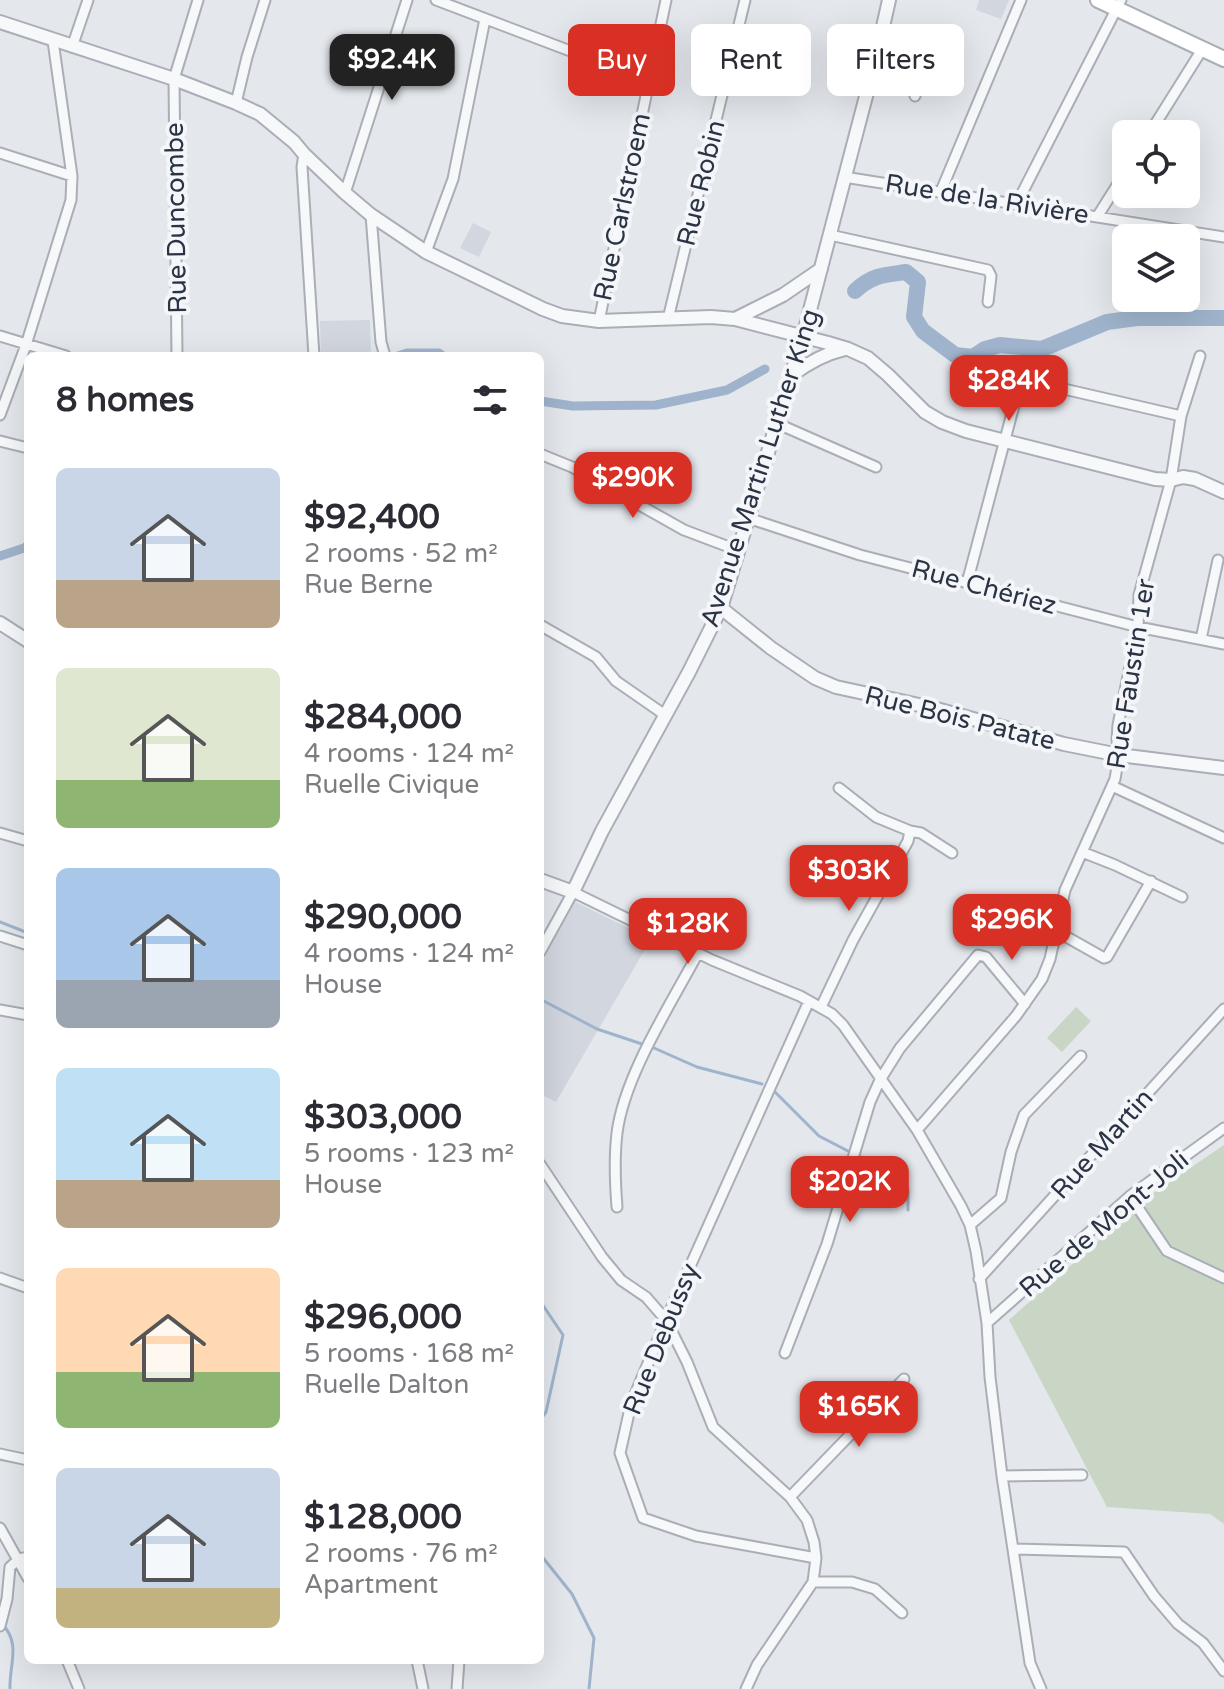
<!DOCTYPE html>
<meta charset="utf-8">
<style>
:root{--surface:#fff;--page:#f7f7f7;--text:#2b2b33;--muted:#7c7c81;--accent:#d93025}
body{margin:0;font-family:"Varela Round",sans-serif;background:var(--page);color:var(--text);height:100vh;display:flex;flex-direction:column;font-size:30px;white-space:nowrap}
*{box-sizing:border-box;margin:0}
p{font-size:26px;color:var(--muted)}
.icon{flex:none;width:44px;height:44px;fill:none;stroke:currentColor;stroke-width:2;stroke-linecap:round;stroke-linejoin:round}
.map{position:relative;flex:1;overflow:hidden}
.sheet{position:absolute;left:24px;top:352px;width:520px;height:1312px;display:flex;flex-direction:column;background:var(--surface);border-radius:12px;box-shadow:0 8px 32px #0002}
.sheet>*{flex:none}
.hud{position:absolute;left:568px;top:24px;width:536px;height:72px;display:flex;gap:16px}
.controls{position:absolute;left:1112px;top:120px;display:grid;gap:16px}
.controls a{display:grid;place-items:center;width:88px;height:88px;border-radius:12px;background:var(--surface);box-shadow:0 8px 32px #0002;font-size:40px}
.price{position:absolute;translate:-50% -68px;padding:0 18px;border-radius:16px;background:var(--accent);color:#fff;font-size:26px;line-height:52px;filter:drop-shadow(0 2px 4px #0008)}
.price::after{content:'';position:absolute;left:50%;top:48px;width:24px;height:18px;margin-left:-12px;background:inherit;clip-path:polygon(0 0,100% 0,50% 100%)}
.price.on{background:#222;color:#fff}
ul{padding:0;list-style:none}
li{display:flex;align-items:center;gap:24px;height:200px;padding:0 32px}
li span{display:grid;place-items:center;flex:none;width:224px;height:160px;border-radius:12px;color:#555}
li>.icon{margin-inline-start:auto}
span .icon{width:96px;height:96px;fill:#fffc;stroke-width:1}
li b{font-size:34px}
h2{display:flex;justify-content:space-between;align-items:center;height:96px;padding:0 32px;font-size:34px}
.tag{padding:0 28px;border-radius:12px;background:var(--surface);box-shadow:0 8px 32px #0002;font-size:28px;line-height:72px}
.tag.on{background:var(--accent);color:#fff}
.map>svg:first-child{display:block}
.built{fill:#d2d6de}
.green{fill:#c9d6c5}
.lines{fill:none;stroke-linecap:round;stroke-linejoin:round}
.stream{stroke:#9fb4cc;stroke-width:3}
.canal{stroke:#9fb4cc;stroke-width:9}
.river{stroke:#9fb4cc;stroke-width:16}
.minor-casing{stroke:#a9aeb7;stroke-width:13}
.tertiary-casing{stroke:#a9aeb7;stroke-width:16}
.secondary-casing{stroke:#a9aeb7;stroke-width:18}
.minor{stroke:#f7f8fa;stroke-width:9}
.tertiary{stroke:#f7f8fa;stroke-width:12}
.secondary{stroke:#fff;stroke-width:14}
.labels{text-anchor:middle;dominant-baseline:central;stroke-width:8;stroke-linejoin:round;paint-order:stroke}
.street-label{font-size:26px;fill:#2b3445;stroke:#f4f6f9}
</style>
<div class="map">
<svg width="1224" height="1689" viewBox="0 0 1224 1689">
<rect width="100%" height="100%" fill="#e4e7ec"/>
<path class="built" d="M979,0H1009L1001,19L976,10Z
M473,223L491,232L479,257L460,248Z
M370,320L371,356H321L320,321Z
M575,902L651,939L556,1102L540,1094V966Z"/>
<path class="green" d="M1076,1007L1091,1021L1062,1052L1047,1038Z
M1224,1145V1524L1210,1514L1107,1507L1009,1320L1149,1196Z"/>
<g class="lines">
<path class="stream" d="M0,922L28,933
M540,999L597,1029L654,1048L697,1067L762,1084
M774,1091L819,1136L848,1151
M858,1156L900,1173L908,1190V1210
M540,1301L563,1335L546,1412L540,1420
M540,1554L572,1594L594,1638L589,1689
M3,1625C21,1644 9,1666 10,1689"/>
<path class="canal" d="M398,356L407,353H439L443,356
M540,401L573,406L656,405L727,390L765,369
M0,556L24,548L28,545"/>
<path class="river" d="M855,291C872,275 884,275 906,272L918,282L914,317L923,331L955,355L973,357L985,349L1000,345L1042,349L1107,322L1137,318H1224"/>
<g class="minor-casing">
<path id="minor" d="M436,0L573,52
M72,47L88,0
M876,58L923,69L915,96
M236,103L247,57L265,0
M1149,134L1203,48
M0,153L72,176
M304,154L302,167L314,356
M844,177L1224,237
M941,191L1021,0
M345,193L407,0
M1017,203L1121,0
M371,215L381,342L385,356
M1097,217L1126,171
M830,235L988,270L991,276L988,302
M426,252L453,179L485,19
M668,319L745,0
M599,321L666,0
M0,336L66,356
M177,356L174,79L198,0
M0,415L26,345L71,200L72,176L53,41
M776,423L876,467
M0,441L28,448
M540,454L572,467L684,530L737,550
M748,518L860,555L1138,627L1224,644
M967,583L1020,383L1025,380L1181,416
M540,625L596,657L616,681L665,715
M1201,639L1218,560
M1112,786L1224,838
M839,788L876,817L910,831L921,833L952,853
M0,833L28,841
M1082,852L1115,865L1182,897
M1056,931L1104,958L1107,957L1151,881
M0,936L28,945
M540,952L573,892L712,960L800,996L832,1014L843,1025L917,1130L961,1206L970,1225L976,1251L987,1323L990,1377L1002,1476L1030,1663L1041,1689
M809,1001L666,1320L631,1404L620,1453L643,1518L696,1536L816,1558
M821,1007L853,940L908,841L910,831
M0,1010L28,1015
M917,1130L1016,1016L1042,979L1050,959L1065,890L1115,779L1119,755L1117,740L1118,725L1138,627L1139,595L1171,480L1181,416L1200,356
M540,1164L602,1257L621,1280L646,1297L666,1320L687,1362L713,1427L790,1497L807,1520L814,1542L816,1558L813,1582L757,1665L746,1689
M1130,1196L1167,1251L1224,1278
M617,1207C615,1182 614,1158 617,1133C624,1076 671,1004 698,953
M970,1225L1001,1198L1011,1152L1024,1115L1081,1056
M0,1278L28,1288
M979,1279L1224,1009
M987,1323L1130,1196L1224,1128
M785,1353L827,1244L870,1102L880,1080L900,1048L978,955L986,957L1025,1004
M0,1454L28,1460
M1002,1476L1082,1475
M790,1497L904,1379
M0,1528L28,1578
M1013,1549L1124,1552L1154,1596L1178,1624L1203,1643L1224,1671
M813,1582H852L875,1589L902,1613
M0,1626L7,1599L10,1567L19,1559L28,1557
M67,1660L79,1689
M417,1660L423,1689
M457,1689L459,1660"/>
</g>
<g class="tertiary-casing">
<path id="tertiary" d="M0,22L174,79L236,103L260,114L294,142L304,154L345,193L371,215L426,252L543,309L562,316L599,321L711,317L735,319L828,343L848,349L868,358L888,375L925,412L942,422L966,431L1155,479L1171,480L1183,477L1195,479L1224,492
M735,319L783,295L821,269
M792,375C809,362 824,354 845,349
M721,608L771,648L815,678L836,687L933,708L1064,744L1119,755L1224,768
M0,623L28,641
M540,880L573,892L602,831L689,672L721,608L804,333L876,58L889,0"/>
</g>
<g class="secondary-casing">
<path id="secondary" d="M1098,0L1224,59"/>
</g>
<use href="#minor" class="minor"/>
<use href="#tertiary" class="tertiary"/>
<use href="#secondary" class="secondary"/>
</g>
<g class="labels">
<g class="street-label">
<text transform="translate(701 183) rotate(-76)">Rue Robin</text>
<text transform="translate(987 199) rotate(9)">Rue de la Rivière</text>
<text transform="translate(622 207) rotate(-78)">Rue Carlstroem</text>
<text transform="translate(176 218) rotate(-91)">Rue Duncombe</text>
<text transform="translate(760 468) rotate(-72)">Avenue Martin Luther King</text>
<text transform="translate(984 587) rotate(15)">Rue Chériez</text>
<text transform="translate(1131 674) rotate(-81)">Rue Faustin 1er</text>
<text transform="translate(960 718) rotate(14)">Rue Bois Patate</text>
<text transform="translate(1102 1144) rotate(-48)">Rue Martin</text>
<text transform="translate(1104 1224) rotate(-40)">Rue de Mont-Joli</text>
<text transform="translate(661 1339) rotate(-68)">Rue Debussy</text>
</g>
</g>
</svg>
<div class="controls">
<a><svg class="icon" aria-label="locate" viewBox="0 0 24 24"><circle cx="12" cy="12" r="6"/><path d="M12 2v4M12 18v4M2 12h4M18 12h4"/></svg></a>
<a><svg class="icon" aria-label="layers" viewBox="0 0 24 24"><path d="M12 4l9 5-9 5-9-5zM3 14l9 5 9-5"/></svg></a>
</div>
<b class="price on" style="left:392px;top:102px">$92.4K</b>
<b class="price" style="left:1009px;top:423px">$284K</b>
<b class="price" style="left:633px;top:520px">$290K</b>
<b class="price" style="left:849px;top:913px">$303K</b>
<b class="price" style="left:1012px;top:962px">$296K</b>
<b class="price" style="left:688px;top:966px">$128K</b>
<b class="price" style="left:850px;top:1224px">$202K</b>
<b class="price" style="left:859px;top:1449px">$165K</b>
<div class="hud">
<a class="tag on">Buy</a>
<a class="tag">Rent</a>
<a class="tag">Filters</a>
</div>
<section class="sheet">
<h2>8 homes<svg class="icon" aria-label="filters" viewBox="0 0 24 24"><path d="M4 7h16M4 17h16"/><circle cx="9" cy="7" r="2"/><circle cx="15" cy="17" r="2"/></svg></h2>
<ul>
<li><span style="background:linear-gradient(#c9d6e8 70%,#b9a48a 0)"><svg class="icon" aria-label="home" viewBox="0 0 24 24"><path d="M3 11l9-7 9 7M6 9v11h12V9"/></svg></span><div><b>$92,400</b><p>2 rooms · 52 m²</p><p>Rue Berne</p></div></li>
<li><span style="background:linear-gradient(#dfe7d0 70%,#8fb573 0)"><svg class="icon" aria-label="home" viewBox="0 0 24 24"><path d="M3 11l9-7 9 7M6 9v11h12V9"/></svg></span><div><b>$284,000</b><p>4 rooms · 124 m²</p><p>Ruelle Civique</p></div></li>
<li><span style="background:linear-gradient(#a9c7e8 70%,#9aa5b1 0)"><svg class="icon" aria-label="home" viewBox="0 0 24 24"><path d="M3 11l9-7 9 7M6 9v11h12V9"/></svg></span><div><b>$290,000</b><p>4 rooms · 124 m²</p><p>House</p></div></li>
<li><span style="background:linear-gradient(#bfe0f5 70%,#b9a48a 0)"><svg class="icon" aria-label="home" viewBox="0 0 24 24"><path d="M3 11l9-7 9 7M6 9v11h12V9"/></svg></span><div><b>$303,000</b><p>5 rooms · 123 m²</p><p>House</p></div></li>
<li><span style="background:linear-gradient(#ffd9b3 65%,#8fb573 0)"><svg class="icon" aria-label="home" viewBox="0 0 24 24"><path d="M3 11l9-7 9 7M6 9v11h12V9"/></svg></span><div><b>$296,000</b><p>5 rooms · 168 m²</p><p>Ruelle Dalton</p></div></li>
<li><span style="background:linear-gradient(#c9d6e8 75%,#c2b280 0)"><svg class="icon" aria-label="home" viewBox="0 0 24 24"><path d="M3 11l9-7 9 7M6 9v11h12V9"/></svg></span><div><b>$128,000</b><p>2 rooms · 76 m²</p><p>Apartment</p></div></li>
</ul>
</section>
</div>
